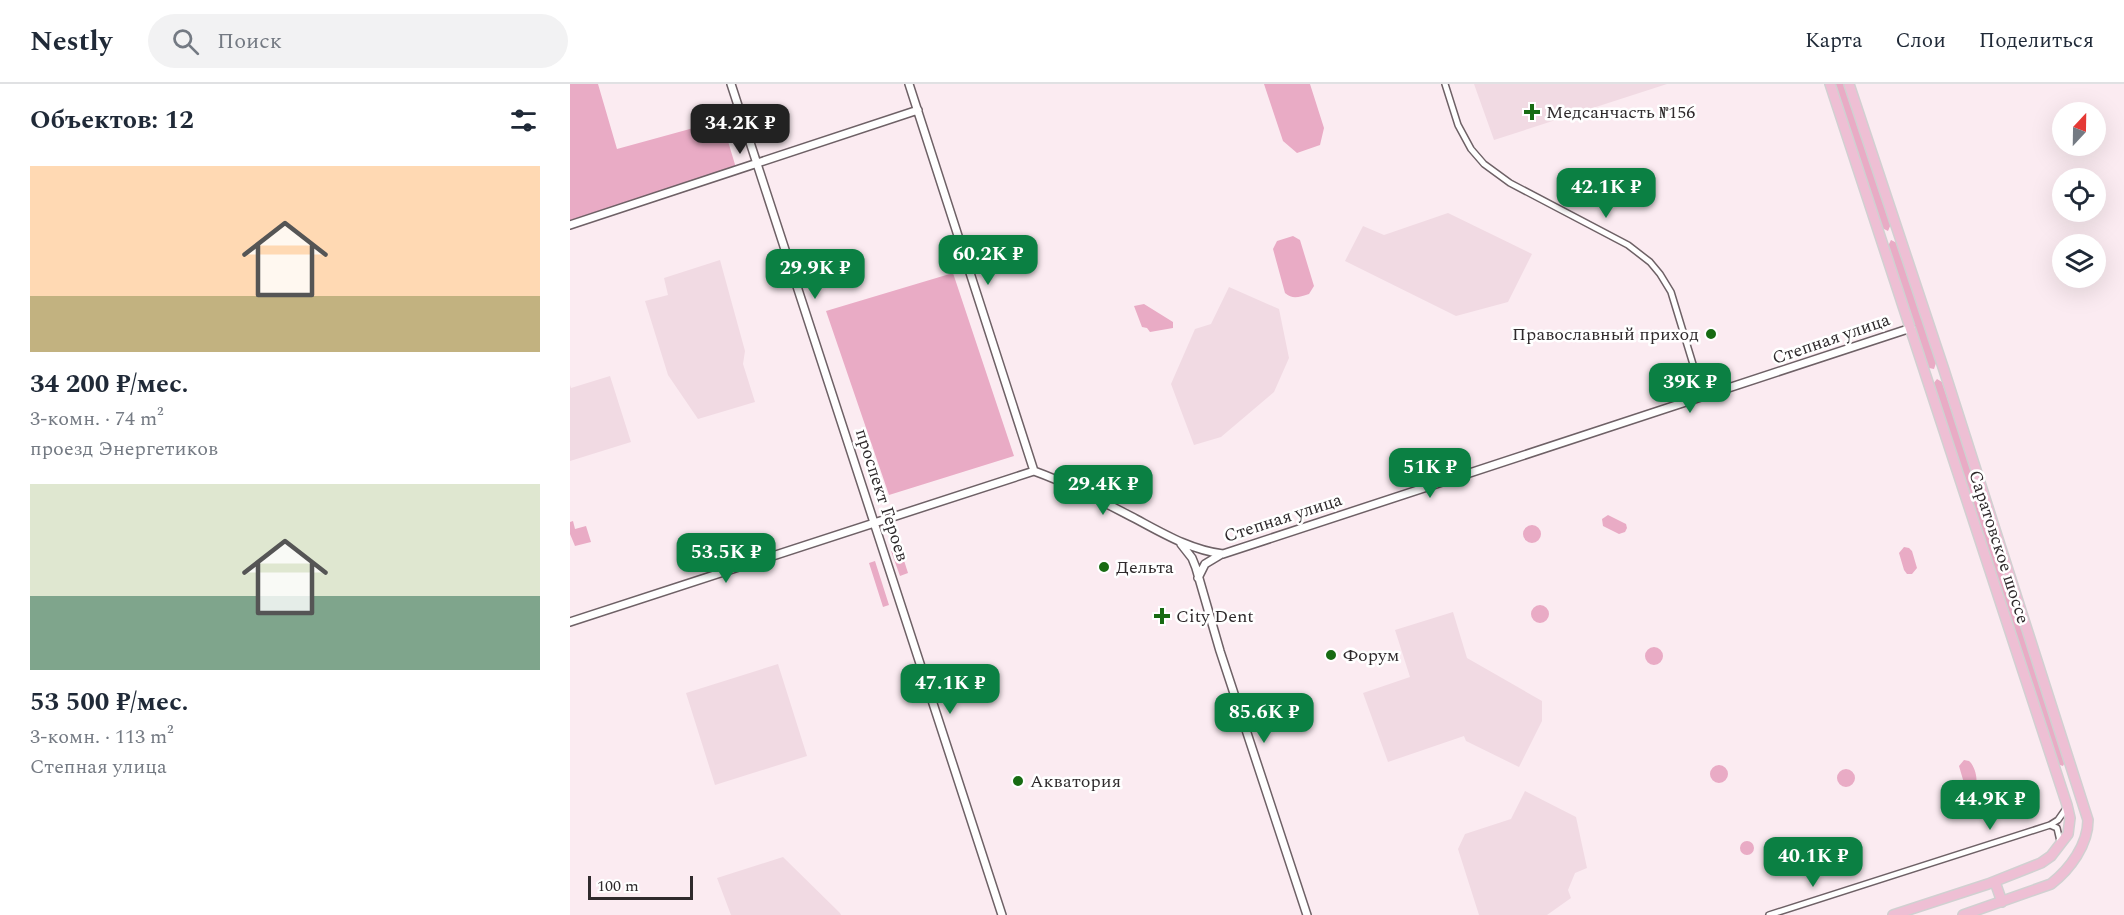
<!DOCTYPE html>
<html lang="ru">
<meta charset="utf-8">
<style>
:root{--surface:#fff;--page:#f2f2f3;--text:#1f2937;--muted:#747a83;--line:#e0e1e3;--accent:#0b8043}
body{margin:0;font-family:Spectral,serif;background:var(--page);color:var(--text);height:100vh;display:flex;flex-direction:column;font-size:22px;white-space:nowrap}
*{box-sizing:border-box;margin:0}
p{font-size:20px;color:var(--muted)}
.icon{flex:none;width:33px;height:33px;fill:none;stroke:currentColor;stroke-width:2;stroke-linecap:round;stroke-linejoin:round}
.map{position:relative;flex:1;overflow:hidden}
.panel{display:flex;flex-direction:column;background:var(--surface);width:570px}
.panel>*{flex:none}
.needle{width:39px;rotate:22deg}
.tools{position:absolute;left:1482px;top:18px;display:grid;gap:12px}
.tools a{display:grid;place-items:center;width:54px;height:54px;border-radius:50%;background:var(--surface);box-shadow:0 6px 24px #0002;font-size:30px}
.scale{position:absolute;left:18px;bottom:15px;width:105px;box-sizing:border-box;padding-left:6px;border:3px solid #2f2a2c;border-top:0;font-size:16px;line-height:21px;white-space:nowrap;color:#2f2a2c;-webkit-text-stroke:4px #fff;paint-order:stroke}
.price{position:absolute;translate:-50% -51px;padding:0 14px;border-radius:12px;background:var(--accent);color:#fff;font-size:20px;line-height:39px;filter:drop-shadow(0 2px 3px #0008)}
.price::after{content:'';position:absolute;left:50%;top:36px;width:18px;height:14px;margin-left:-9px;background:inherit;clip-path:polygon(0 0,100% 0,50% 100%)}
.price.on{background:#222;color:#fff}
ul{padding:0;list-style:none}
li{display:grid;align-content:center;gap:12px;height:318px;padding:0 30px}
li span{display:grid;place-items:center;height:186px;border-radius:0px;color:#555}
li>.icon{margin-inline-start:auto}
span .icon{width:108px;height:108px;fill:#fffc;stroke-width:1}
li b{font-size:26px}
h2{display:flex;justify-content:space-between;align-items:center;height:72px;padding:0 30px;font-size:26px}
header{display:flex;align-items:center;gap:36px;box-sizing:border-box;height:84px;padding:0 30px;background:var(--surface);border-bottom:2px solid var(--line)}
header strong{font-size:28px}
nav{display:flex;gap:33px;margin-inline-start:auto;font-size:21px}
.search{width:420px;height:54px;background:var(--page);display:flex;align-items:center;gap:15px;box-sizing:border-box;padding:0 21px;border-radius:33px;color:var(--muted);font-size:22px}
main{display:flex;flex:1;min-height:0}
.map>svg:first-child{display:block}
.built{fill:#f1dae3}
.green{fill:#e9abc5}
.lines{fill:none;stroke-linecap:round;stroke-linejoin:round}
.minor-casing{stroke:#6e6166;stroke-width:8}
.tertiary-casing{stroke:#6e6166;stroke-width:10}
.primary-casing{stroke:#d1d0d1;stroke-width:12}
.minor{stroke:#fff;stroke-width:5}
.tertiary{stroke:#fff;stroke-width:7}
.primary{stroke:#eebfd4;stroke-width:9}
.poi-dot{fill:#176b12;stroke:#fff;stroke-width:2}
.labels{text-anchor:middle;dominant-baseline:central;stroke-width:5;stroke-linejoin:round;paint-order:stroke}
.poi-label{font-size:18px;fill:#2f2a2c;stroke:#fff;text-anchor:start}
.street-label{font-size:18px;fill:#2f2a2c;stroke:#fff}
</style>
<header>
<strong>Nestly</strong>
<div class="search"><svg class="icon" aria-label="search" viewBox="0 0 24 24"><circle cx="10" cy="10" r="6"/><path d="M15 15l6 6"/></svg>Поиск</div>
<nav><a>Карта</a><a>Слои</a><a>Поделиться</a></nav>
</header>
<main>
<section class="panel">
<h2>Объектов: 12<svg class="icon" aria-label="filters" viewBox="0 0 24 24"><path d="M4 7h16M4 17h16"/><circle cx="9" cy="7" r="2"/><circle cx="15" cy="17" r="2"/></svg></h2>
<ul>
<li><span style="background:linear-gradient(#ffd9b3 70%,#c2b280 0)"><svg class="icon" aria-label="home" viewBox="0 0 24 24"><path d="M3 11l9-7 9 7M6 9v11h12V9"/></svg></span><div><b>34 200 ₽/мес.</b><p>3-комн. · 74 m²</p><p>проезд Энергетиков</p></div></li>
<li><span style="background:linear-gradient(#dfe7d0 60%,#7fa58c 0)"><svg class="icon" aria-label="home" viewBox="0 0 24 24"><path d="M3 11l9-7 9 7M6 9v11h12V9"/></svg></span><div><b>53 500 ₽/мес.</b><p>3-комн. · 113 m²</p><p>Степная улица</p></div></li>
</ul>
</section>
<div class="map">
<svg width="1554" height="831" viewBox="0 0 1554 831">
<rect width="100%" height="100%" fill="#fbebf1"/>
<path class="built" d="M904,0H1097L924,56Z
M878,129L962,170L938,218L886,232L775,177L793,142L814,151Z
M150,176L175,267L173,280L185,318L128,335L98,291L75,217L98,211L94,194Z
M659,203L709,225L719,274L704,308L651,353L624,361L601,300L625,245L641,240Z
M40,292L61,358L0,377V301L1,304Z
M883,528L897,574L972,617V637L949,683L896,657L894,652L818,678L793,609L840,593L825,546Z
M208,580L237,672L145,701L116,609Z
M955,707L1006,733L1017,784L1005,789L998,806L1001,814L977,831H909L888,765L895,750L941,735Z
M213,773L270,829L271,831H161L147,794Z"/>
<path class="green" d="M0,0H28L47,65L149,37H152L166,84L0,137Z
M694,0H740L754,44L750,61L727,69L713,57Z
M1265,0H1275L1321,140L1318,147L1312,144Z
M723,152L730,156L744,202L739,210C729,213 723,216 715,209L703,165L707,157Z
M1321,156L1327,159L1366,279L1364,285L1359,284L1357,281L1318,162Z
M383,189L444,372L319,411L256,227Z
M574,220L603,238V244L580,248L577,244L572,243L564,222Z
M1367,295L1372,298L1496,676L1493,682L1487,680L1363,300Z
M1038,431L1056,440L1057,444L1055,448L1049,450L1033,442L1032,435Z
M3,437L5,445L16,442L21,458L5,462L0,450V438Z
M953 450a9 9 0 1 1 18 0a9 9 0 1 1-18 0Z
M1334,463L1339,464L1342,467L1347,484L1342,490H1337L1334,486L1329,469Z
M330,464L338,489L330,492L321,467Z
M305,477L319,521L313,523L299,479Z
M961 530a9 9 0 1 1 18 0a9 9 0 1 1-18 0Z
M1075 572a9 9 0 1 1 18 0a9 9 0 1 1-18 0Z
M1394,676L1399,677C1404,681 1408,693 1406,700L1402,703H1397L1394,699L1389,682Z
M1140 690a9 9 0 1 1 18 0a9 9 0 1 1-18 0Z
M1267 694a9 9 0 1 1 18 0a9 9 0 1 1-18 0Z
M1170 764a7 7 0 1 1 14 0a7 7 0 1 1-14 0Z"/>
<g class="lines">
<g class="minor-casing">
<path id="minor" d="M875,0L888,41L901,65L914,80L940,99L1058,161L1080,178L1090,190L1101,208L1133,313
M1480,741L1487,744L1490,757
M1199,831L1480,741L1488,736L1497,723"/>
</g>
<g class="tertiary-casing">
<path id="tertiary" d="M161,0L432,831
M339,0L464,387
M0,141L348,26
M611,460L622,474L626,484L650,567L737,831
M628,494L635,480L650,471
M0,538L464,387C500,400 533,418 566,435C594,450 621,466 653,470L1341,244"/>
</g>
<g class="primary-casing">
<path id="primary" d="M1260,0L1497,721L1500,734L1498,750L1481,772L1471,779L1418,800L1323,831
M1279,0L1374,286L1518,736C1518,761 1500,785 1481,800L1393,831
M1425,798L1432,818"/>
</g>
<use href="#minor" class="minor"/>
<use href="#tertiary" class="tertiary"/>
<use href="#primary" class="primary"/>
</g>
<g class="poi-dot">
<path d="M959 19h6v6h6v6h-6v6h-6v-6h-6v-6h6z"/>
<circle cx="1141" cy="250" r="6"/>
<circle cx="534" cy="483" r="6"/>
<path d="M589 523h6v6h6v6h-6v6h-6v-6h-6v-6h6z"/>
<circle cx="761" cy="571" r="6"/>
<circle cx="448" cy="697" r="6"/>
</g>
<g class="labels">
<g class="poi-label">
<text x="976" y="28">Медсанчасть №156</text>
<text x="1129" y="250" text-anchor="end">Православный приход</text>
<text x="546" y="483">Дельта</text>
<text x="606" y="532">City Dent</text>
<text x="773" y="571">Форум</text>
<text x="460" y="697">Акватория</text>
</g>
<g class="street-label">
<text transform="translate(1261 255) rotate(-19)">Степная улица</text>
<text transform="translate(312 411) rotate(72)">проспект Героев</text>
<text transform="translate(713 434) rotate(-18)">Степная улица</text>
<text transform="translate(1429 463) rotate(72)">Саратовское шоссе</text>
</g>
</g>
</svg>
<div class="tools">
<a><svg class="needle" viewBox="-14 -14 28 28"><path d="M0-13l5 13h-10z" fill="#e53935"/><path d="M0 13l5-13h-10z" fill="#747a83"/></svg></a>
<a><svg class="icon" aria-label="locate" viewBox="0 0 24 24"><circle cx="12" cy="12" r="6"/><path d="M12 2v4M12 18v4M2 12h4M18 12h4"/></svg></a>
<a><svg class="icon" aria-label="layers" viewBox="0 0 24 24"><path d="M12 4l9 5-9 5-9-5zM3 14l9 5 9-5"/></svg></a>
</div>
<div class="scale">100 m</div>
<b class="price on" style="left:170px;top:71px">34.2K ₽</b>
<b class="price" style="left:1036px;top:135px">42.1K ₽</b>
<b class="price" style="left:418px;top:202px">60.2K ₽</b>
<b class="price" style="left:245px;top:216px">29.9K ₽</b>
<b class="price" style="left:1120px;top:330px">39K ₽</b>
<b class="price" style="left:860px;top:415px">51K ₽</b>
<b class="price" style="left:533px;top:432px">29.4K ₽</b>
<b class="price" style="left:156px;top:500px">53.5K ₽</b>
<b class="price" style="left:380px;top:631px">47.1K ₽</b>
<b class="price" style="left:694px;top:660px">85.6K ₽</b>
<b class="price" style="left:1420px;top:747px">44.9K ₽</b>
<b class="price" style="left:1243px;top:804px">40.1K ₽</b>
</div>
</main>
